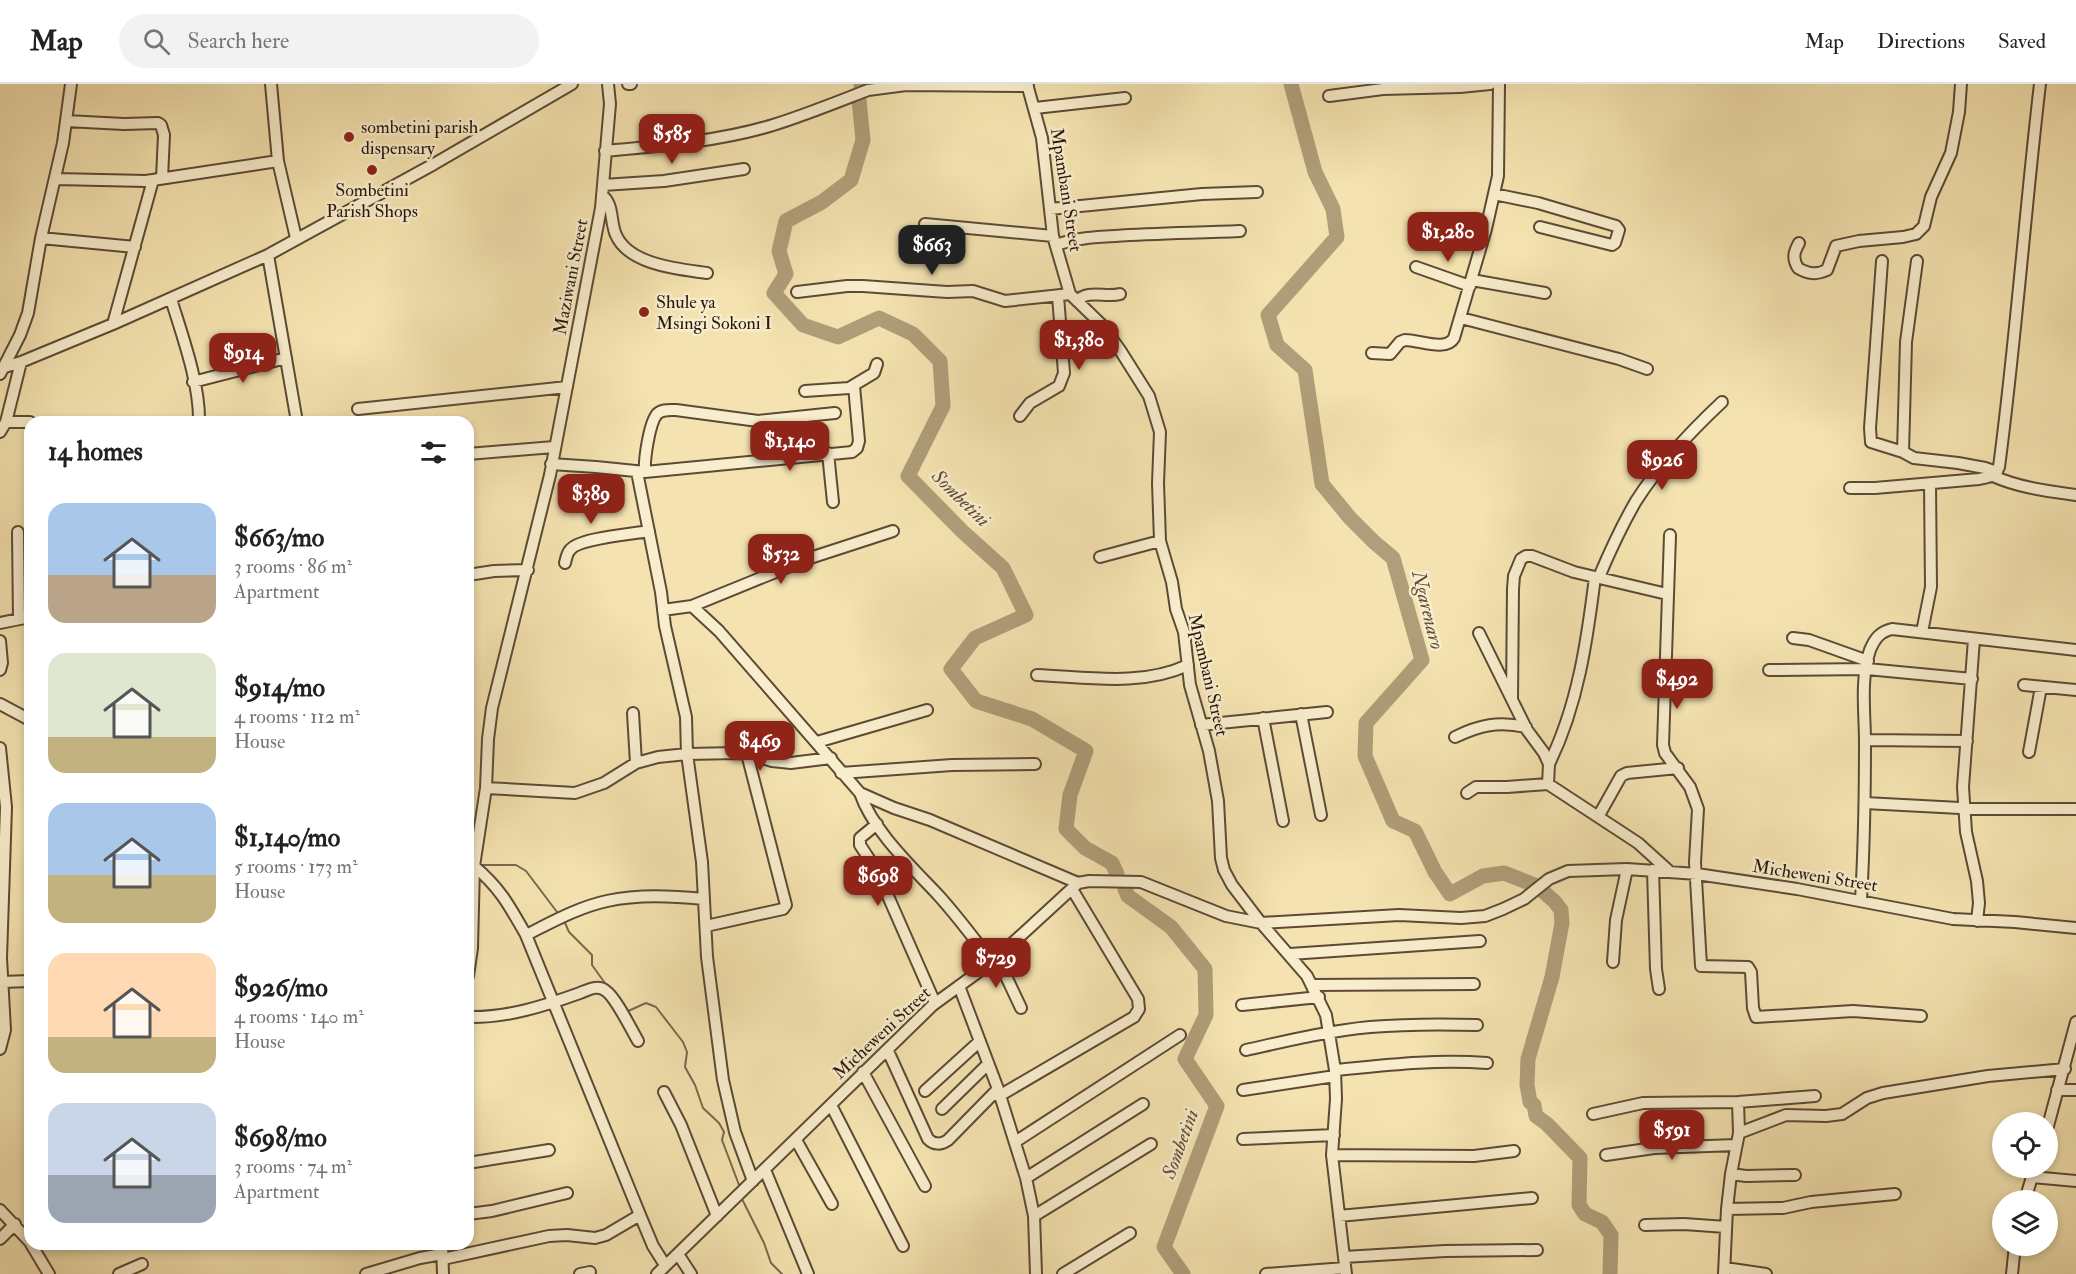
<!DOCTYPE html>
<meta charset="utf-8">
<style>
:root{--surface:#fff;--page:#f2f2f2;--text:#222;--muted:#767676;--line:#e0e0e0;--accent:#8f2418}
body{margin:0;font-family:"IM FELL Double Pica",serif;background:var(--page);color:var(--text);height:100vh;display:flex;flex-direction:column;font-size:22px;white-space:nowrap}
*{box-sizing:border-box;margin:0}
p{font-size:20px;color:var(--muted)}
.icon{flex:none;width:33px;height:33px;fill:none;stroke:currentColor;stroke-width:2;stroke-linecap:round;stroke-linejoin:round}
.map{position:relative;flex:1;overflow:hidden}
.panel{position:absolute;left:24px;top:332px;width:450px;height:834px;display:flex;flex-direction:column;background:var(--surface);border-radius:18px;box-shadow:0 3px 9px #0003}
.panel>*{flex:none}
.buttons{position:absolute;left:1992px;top:1028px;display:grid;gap:12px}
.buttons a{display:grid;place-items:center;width:66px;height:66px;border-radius:50%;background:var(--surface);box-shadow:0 3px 9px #0003;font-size:30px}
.price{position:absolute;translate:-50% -51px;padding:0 14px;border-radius:12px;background:var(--accent);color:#fff;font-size:20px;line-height:39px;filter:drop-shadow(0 2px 3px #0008)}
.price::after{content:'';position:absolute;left:50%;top:36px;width:18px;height:14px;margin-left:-9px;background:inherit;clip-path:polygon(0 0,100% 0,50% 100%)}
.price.on{background:#222;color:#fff}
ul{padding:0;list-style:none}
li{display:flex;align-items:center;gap:18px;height:150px;padding:0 24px}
li span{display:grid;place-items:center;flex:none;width:168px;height:120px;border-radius:18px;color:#555}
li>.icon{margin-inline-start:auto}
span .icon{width:72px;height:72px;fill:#fffc;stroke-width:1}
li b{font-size:26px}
h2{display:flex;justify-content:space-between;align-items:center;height:72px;padding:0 24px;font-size:26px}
header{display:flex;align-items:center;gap:36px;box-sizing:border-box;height:84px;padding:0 30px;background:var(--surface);border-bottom:2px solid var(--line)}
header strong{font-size:28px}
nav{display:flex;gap:33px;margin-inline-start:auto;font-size:21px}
.search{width:420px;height:54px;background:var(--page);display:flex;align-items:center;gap:15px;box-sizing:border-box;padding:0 21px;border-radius:33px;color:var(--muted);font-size:22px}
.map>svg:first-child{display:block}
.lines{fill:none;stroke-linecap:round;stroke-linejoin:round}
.stream{stroke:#79684e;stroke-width:2}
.river{stroke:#af9e79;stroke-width:15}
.minor-casing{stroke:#5c4a36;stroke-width:14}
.minor{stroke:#f8edcc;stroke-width:10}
.poi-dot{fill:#8f2418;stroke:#f8edcc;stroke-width:2}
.labels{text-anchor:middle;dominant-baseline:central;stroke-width:5;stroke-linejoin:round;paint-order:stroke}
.poi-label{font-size:18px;fill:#29170d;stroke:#f8edcc;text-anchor:start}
.street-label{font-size:18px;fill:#29170d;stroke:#f8edcc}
.water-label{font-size:20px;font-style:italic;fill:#5f4d38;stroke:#f8edcc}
</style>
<header>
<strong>Map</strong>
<div class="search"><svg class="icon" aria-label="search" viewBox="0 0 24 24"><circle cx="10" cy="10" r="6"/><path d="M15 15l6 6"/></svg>Search here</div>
<nav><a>Map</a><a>Directions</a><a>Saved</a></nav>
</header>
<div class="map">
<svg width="2076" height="1190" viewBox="0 0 2076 1190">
<rect width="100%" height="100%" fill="#f4e3b0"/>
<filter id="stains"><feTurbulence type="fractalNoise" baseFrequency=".00333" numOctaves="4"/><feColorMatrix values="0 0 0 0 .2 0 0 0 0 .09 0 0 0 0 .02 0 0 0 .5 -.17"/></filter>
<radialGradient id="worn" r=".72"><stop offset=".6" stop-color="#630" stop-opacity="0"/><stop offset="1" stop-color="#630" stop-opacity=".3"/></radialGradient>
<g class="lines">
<path class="stream" d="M351,334V338
M480,781H516L526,787L557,828
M565,839L569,848L592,871V881L607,902
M626,928L646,919L656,923L683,958L687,968L685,983L695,1001L703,1024L719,1039L724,1048L722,1056L739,1101
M743,1117L764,1159L771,1179L782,1190"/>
<path class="river" d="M1291,0L1315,88L1333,125L1337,153L1268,231L1277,261L1305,286L1322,400L1350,434L1374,458L1393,474L1422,576L1366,639L1365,672L1393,737L1415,747L1435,788L1450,810L1483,792L1504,789L1537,802L1555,818L1561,826L1562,839L1552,893L1528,975L1527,1001L1530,1018L1534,1021L1536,1032L1547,1040L1580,1074L1579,1121L1585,1130L1602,1138L1611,1151L1610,1190
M861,2V0
M859,16L863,56L851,96L822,118L786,137L779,167L786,190L774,209L803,241L838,253L879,234L913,250L940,277L943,322L908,392L962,447L1003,484L1026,531L975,554L951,585L976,617L1032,635L1086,667L1070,711L1066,745L1085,764L1112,779L1117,790
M1125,805L1128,812L1171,843L1205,885L1206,931L1185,975L1217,1022L1164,1163L1183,1190"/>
<g class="minor-casing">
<path id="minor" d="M271,0L278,77L296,154
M628,0H631
M1027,0L1042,54L1053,152L1070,210L1102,241L1120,266L1149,312L1160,348L1158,399L1160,457L1172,498L1176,525L1184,548L1190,601L1209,667L1218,717L1221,774L1224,786L1232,801L1261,839L1307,892L1326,931L1335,986L1336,1015L1332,1071L1346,1190
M1329,12L1383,5L1460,3L1490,0
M1035,24L1125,14
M66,37L124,40L158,39L161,41L164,51L162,94
M605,67C660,62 721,57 773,41C805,31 837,18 868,6L906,1L1028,2
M56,95L146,97L278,77
M603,101L664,97L744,85
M1494,110L1538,119L1616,142L1619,146L1615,159L1612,161L1540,143
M603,112C614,122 610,138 616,151C629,181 679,185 707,189
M1050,125L1202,110L1257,108
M925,140L1053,152
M41,154L135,163
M1799,159C1794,168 1792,174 1798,184C1808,190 1816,191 1827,186L1836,162L1859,157L1903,153L1916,150L1924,142L1931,113L1951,69L1959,28L1961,0
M1056,161C1076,154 1095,153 1115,152C1157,149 1198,149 1240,147
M268,171L297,338
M1882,177L1870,344L1871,358L1903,368L1914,374L1958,379L1985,384L1997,388
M1416,183L1470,202
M1472,196L1545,209
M797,208L847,202H863L947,208L973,207L1005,217L1070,210
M171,215C182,251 200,300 199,338
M1077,217C1088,205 1106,214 1120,210
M1461,234L1619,275L1647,285
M113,240L153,96
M1372,269L1390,270L1400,258L1405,256C1419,256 1446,268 1454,254L1486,145L1498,92L1499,0
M5,283L21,278L113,240L268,171L434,80L572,0
M0,290L20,251L28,229L41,154L63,59L71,0
M193,298L286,274
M805,307L849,304L874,289L877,280
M358,325L567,303
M1020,332L1030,319L1059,302L1064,289L1058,212
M6,338H30
M0,348L6,338L21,278
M1903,368L1906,258L1917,177
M828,369L833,418
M468,370L554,363
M551,380L596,383L645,388L852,368L857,364L859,357L854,302
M637,388L661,508L665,542L686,633L687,670L702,778L707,873L723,996L735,1048L753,1097
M645,388C644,376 649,340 657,330C662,325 669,326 676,326L758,337L835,329
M1993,392C2020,404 2048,407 2076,411
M1850,404H1875L1979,395C1989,393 1995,393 1999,383C2016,255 2025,127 2040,0
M18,448L19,535
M1670,451L1663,661L1665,669L1690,703L1698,725L1695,778L1701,882L1748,883L1751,888L1753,924L1756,933L1853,927L1921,932
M1100,473L1160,457
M565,479C566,475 567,469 570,466C578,454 633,450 649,447
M468,491L494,487L528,486
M1599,493C1610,467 1622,441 1636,417C1659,381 1691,347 1722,318
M692,522L719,547L860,709L894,724L930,736L1078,799
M663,526L692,522L810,474L893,447
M0,539L30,533
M1922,548L1931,503L1930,400
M1479,549L1527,646L1544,669L1549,680L1548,700
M1793,554L1809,556L1868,577
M1974,555L1963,703L1966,748L1977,797L1979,819L1977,837
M0,557L2,579L0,586
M1769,586L1867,585L1972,595
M1037,591C1087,593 1141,603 1188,581
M2024,601L2076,606
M1512,615L1513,505L1514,492L1521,475L1526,472H1532L1574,488L1667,510
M0,620L30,636
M633,629L636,679
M1301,630L1321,731
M1263,634L1283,737
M1201,641L1327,628
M1455,653C1480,641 1498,637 1526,643
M1865,656L1967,657
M817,658L927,626
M0,664L6,723L1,874L5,946L0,965
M2029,668L2041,603
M1549,680C1578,621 1587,557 1595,493
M841,689L952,681L1035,680
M486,704L575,709L604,699L636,679L658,673L687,670L738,669L752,671L772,677L791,679L831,674
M860,709C873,747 912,783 939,812C958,833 975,856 992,878
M1467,709L1476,703H1507L1548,700L1638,759L1669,787
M1865,719L1979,725H2076
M1598,733L1621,692L1627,689L1678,684
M877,740L860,754V761L877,787L935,919
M474,782C500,804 509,821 526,851L640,1131L653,1162L665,1181
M1653,786L1656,885L1659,905
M1861,816C1864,764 1865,711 1865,658C1865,629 1860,595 1870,566C1875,554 1880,548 1892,545L2076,566
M706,842L783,825L786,821L747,670
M526,851C552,838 579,823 607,817C639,810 672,812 704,815
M1290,870L1480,857
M997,873L1021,924
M1613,878L1616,836L1627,785
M468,892L472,864L474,782L486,704L488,655L492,624L550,391L601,124L610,20L608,0
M2,898L30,897
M1312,901L1474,900
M959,902L998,1005L1026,1094L1034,1132L1036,1190
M1242,921L1319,913
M468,933C507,934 544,922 580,909C588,906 598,900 606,907C616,914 631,945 638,957
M1246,966C1287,957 1328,947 1370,943C1406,940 1442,940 1477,941
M888,967L928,1055C934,1061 941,1061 948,1056L998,1005
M1335,986C1386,981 1435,975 1487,979
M863,988L925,1102
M1243,1006L1335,992
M2057,1006H2076
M925,1007L980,957
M664,1008L681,1041L717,1132
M999,1012L1134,933L1139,925L1138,915L1072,805
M831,1021L903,1162
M942,1025L988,980
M1593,1030L1643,1019L1738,1018L1815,1012
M2048,1042L2076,938
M1739,1049L1786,1031L1826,1032L1842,1030L1867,1014L1883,1009L1988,992L2065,985
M1243,1055L1334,1051
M796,1056L832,1120
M1015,1058L1180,951
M1332,1071L1474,1072L1514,1067
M1606,1071L1654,1064L1736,1061
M468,1079L549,1066
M765,1086L808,1190
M1731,1090L1746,1092L1795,1091
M2032,1093L2076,1097
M1026,1094L1143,1020
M2025,1116L2035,1083
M1727,1125L1783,1124L1811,1118L1895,1110
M0,1126L30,1158
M468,1130L492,1127L567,1109
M1034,1132L1151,1060
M1339,1132L1532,1114
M1645,1141L1684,1140L1726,1143
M0,1155L15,1140
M31,1160L49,1190
M442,1160L443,1190
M678,1170L691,1190
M1344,1173L1445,1167L1537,1166
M443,1175L549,1152L567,1151L595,1154L606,1151L640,1131
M1725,1184L1766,1190
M119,1190L142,1180
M366,1190L420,1174L442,1170
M580,1190L590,1188
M657,1190L933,921L992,878L1078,799L1089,797L1141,798L1226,832L1261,839L1399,831L1461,834L1485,832L1503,825L1524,815L1549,795L1568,787L1627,785L1697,790L1797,805L1953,835L2015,838L2076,844
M1063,1190L1130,1149
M1266,1190L1345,1184
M1724,1190L1727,1125L1731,1090L1739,1049L1738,1018
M2012,1190L2015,1161"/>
</g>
<use href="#minor" class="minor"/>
</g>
<g class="poi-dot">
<circle cx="349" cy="53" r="6"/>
<circle cx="372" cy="86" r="6"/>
<circle cx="644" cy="228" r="6"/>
</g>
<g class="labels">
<g class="poi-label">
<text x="361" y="43">sombetini parish<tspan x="361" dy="21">dispensary</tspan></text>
<text x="372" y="106" text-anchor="middle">Sombetini<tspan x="372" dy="21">Parish Shops</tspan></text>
<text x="656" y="218">Shule ya<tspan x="656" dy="21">Msingi Sokoni I</tspan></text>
</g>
<g class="street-label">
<text transform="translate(1066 106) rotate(81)">Mpambani Street</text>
<text transform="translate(571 193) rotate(-79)">Maziwani Street</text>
<text transform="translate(1208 591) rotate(77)">Mpambani Street</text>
<text transform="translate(1815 792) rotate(9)">Micheweni Street</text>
<text transform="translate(882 949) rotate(-43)">Micheweni Street</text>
</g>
<g class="water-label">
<text transform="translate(961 414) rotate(44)">Sombetini</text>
<text transform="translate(1428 526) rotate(76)">Ngarenaro</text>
<text transform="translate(1180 1060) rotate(-70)">Sombetini</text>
</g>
</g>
<rect width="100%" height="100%" filter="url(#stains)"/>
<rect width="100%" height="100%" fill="url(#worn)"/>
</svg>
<div class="buttons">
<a><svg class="icon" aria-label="locate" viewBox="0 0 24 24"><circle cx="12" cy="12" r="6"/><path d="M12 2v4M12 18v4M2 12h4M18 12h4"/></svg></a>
<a><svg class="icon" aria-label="layers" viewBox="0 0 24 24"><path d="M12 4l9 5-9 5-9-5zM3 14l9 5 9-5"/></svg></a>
</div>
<b class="price" style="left:672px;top:81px">$585</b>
<b class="price" style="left:1448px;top:179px">$1,280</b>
<b class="price on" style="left:932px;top:192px">$663</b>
<b class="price" style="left:1079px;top:287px">$1,380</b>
<b class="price" style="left:243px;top:300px">$914</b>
<b class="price" style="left:790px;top:388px">$1,140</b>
<b class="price" style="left:1662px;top:407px">$926</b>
<b class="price" style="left:591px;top:441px">$389</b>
<b class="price" style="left:781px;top:501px">$532</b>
<b class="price" style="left:1677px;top:626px">$492</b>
<b class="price" style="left:760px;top:688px">$469</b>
<b class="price" style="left:878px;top:823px">$698</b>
<b class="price" style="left:996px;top:905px">$729</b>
<b class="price" style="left:1672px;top:1077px">$591</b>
<section class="panel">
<h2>14 homes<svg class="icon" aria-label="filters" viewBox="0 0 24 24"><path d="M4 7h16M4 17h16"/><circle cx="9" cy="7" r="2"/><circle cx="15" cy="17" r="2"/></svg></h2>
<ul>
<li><span style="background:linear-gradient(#a9c7e8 60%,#b9a48a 0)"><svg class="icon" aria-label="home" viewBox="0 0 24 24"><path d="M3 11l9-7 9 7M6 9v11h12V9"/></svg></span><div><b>$663/mo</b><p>3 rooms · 86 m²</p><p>Apartment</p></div></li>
<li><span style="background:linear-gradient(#dfe7d0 70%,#c2b280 0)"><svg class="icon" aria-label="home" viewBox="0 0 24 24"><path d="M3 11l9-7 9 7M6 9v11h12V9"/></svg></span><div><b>$914/mo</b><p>4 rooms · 112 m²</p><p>House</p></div></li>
<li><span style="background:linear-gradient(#a9c7e8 60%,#c2b280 0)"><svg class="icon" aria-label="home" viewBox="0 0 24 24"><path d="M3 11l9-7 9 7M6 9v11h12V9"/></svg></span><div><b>$1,140/mo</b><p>5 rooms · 173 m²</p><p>House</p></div></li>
<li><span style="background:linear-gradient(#ffd9b3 70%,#c2b280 0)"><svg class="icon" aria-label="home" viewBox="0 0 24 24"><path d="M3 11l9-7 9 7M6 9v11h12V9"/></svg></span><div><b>$926/mo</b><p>4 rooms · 140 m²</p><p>House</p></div></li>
<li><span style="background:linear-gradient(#c9d6e8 60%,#9aa5b1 0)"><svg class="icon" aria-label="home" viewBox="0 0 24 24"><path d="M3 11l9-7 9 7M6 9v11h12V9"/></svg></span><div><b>$698/mo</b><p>3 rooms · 74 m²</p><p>Apartment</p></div></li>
</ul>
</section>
</div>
